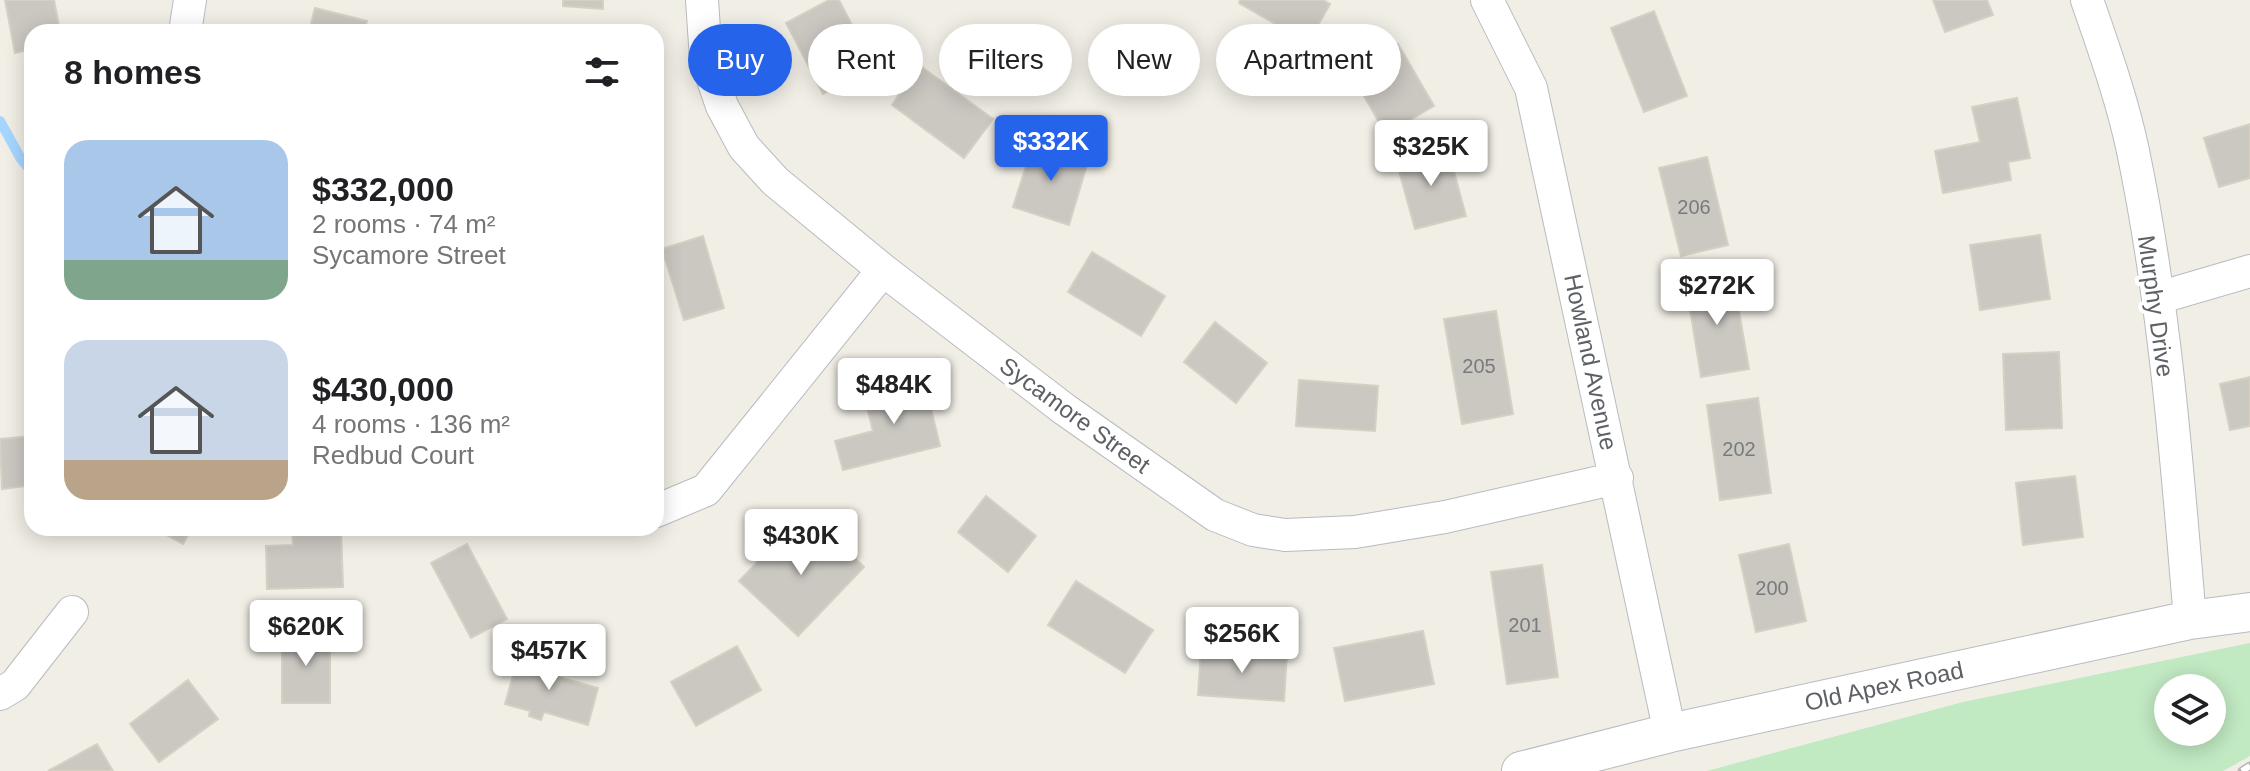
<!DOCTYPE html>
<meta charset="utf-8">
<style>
:root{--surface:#fff;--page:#f6f6f6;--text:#202124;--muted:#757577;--accent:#2563eb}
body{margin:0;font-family:Arial,sans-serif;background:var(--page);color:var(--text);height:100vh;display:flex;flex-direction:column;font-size:30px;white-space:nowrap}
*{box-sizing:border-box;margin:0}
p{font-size:26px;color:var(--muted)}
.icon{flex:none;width:44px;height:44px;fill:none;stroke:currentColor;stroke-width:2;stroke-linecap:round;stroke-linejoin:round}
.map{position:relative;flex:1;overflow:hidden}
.drawer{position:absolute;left:24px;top:24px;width:640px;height:512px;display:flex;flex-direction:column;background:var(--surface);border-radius:24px;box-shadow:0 4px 20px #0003}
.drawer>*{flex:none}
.hud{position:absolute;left:688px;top:24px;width:760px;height:72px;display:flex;gap:16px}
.controls{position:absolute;left:2154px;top:674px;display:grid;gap:16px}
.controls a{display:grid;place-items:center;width:72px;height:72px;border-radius:50%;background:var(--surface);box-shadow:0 4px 20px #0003;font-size:40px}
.price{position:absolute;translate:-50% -68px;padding:0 18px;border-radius:8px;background:#fff;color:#222;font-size:26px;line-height:52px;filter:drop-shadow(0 2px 4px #0008)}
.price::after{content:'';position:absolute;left:50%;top:48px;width:24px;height:18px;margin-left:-12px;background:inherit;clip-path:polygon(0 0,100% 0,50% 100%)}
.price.on{background:var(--accent);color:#fff}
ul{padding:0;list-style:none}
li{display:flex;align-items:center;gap:24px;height:200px;padding:0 40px}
li span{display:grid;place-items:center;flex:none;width:224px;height:160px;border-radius:24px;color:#555}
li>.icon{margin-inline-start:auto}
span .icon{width:96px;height:96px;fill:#fffc;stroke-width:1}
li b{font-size:34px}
h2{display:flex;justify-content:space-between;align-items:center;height:96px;padding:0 40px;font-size:34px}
.tag{padding:0 28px;border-radius:36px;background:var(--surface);box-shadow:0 4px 20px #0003;font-size:28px;line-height:72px}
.tag.on{background:var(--accent);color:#fff}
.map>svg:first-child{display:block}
.green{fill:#c1e9c2;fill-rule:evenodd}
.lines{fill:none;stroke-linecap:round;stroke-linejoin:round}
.stream{stroke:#a6d6ff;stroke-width:10}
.building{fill:#cbc8c2;stroke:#d5d0c3;stroke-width:2}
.minor-casing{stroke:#b8bbc0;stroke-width:34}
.tertiary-casing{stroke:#b8bbc0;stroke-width:40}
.minor{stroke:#fff;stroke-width:32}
.tertiary{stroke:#fff;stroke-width:38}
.rail-casing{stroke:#b6b7b7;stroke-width:9}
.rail{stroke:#fff;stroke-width:6;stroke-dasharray:18;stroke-linecap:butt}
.labels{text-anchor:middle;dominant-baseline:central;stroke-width:8;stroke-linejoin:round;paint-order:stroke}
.number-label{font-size:20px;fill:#787b7d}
.street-label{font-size:24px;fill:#5d6166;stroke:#fff}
</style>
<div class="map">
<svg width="2250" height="771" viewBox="0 0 2250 771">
<rect width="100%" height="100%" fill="#f0eee5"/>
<path class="green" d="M2250,643V756L2223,771H1707L1963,702ZM2168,688H2212V732H2168Z"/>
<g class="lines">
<path class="stream" d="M0,121L21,159L32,172"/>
</g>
<path class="building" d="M5,0H54L60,32H32V49L15,53Z
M563,0H603V9L563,6Z
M829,0H839L874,67L823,94L786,23Z
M1240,0H1323L1330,4L1308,43L1239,3Z
M1933,0H1987L1993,15L1945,32Z
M315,8L367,21L364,32H309Z
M1654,11L1687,96L1644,112L1611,28Z
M1398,44L1434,106L1386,134L1350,72Z
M919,65L993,119L964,158L892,105Z
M2017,98L2030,158L2008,162L2011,180L1943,193L1935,151L1980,142L1972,107Z
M2250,124V178L2219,187L2204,138Z
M1034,141L1089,158L1069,225L1013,207Z
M1447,146L1466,216L1415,229L1396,160Z
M1707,157L1728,245L1681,256L1659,168Z
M2040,235L2050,299L1980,310L1970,245Z
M703,236L724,308L684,320L662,249Z
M1092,252L1165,296L1141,336L1068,292Z
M1733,276L1749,369L1701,377L1686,284Z
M1496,311L1513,414L1462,424L1444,319Z
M1215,322L1267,363L1236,403L1184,362Z
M2059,352L2062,428L2006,430L2003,354Z
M923,375L940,446L843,470L835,441L873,431L868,411L884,407L878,386Z
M2250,377V426L2230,430L2220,384Z
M1299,380L1378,386L1375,431L1296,426Z
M1758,398L1771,493L1720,500L1707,405Z
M32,436V485L2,489L0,439Z
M2075,476L2083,537L2023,545L2016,483Z
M986,496L1036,536L1008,572L958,532Z
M790,526L814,549L829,533L864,567L798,636L739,581L777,542L771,537L778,529L783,534Z
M154,528H192L183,544Z
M292,528H341L343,587L267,589L266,546L293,545Z
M467,544L507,619L471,638L431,563Z
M1789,544L1806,621L1756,632L1739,555Z
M1542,565L1558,677L1507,684L1491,572Z
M1076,581L1153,630L1125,673L1048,625Z
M1423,631L1434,684L1345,701L1334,648Z
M282,634H330V703H282Z
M737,646L761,690L696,726L671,682Z
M1201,649L1287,655L1284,701L1198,695Z
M519,654L561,667L558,677L598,688L588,725L544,712L541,720L529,716L530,711L505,704Z
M188,680L218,719L159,762L130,724Z
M97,744L113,771H48Z"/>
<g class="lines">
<g class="minor-casing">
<path id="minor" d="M702,0L706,59L722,106L744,147L775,181L883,270L1064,409L1215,515L1253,530L1285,535L1355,532L1445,517L1617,478
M1487,0L1531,88L1670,733
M2087,0C2104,49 2122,99 2133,151C2165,305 2177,463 2190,620
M185,32L190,0
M2158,298L2250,271
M656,511L706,490L883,270
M0,694L15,685L72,612"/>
</g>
<g class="tertiary-casing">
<path id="tertiary" d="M1521,771L1670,733L2190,620L2250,612"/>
</g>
<use href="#minor" class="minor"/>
<use href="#tertiary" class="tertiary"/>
<g class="rail-casing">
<path id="rail" d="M2242,771L2250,766"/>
</g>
<use href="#rail" class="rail"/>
</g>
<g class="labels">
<g class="number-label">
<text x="1694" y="207">206</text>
<text x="1479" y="366">205</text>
<text x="1739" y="449">202</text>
<text x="1772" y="588">200</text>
<text x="1525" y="625">201</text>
</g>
<g class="street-label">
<text transform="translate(2156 306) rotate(82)">Murphy Drive</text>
<text transform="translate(1591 362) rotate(78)">Howland Avenue</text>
<text transform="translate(1075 415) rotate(36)">Sycamore Street</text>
<text transform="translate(1884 686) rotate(-12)">Old Apex Road</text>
</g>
</g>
</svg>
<div class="controls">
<a><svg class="icon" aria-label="layers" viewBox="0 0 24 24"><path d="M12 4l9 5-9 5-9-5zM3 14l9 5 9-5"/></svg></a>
</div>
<b class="price on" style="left:1051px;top:183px">$332K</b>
<b class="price" style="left:1431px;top:188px">$325K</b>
<b class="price" style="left:1717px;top:327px">$272K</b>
<b class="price" style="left:894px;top:426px">$484K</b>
<b class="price" style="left:801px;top:577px">$430K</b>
<b class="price" style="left:306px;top:668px">$620K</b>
<b class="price" style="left:1242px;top:675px">$256K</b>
<b class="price" style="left:549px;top:692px">$457K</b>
<div class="hud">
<a class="tag on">Buy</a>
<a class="tag">Rent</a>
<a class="tag">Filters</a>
<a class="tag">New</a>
<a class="tag">Apartment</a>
</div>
<section class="drawer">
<h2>8 homes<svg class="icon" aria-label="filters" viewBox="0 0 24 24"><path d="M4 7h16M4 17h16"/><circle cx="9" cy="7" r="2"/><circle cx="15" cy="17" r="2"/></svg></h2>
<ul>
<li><span style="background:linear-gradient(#a9c7e8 75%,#7fa58c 0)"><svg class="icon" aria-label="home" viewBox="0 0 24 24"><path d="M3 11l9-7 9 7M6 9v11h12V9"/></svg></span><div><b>$332,000</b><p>2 rooms · 74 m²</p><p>Sycamore Street</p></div></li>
<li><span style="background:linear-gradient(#c9d6e8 75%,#b9a48a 0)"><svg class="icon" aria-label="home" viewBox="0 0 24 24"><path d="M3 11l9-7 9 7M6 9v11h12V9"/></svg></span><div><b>$430,000</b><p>4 rooms · 136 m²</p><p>Redbud Court</p></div></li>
</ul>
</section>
</div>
